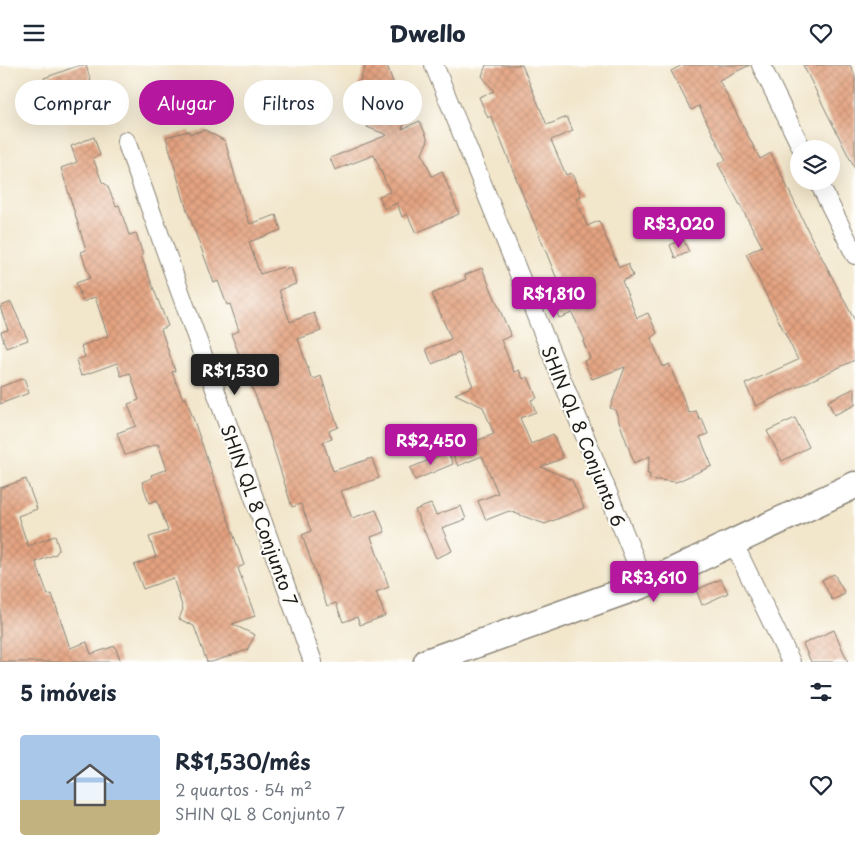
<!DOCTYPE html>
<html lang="pt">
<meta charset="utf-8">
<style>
:root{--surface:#fff;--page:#f6f6f7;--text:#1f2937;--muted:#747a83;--accent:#b5179e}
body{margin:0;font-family:"Playpen Sans",sans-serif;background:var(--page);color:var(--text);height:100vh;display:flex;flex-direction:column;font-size:19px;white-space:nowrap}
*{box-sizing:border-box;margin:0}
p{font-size:16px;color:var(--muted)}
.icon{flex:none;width:28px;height:28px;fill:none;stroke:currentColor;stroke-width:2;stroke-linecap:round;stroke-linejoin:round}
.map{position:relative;height:597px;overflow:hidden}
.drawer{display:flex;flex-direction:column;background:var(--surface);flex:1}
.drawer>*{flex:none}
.top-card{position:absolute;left:15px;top:15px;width:500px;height:45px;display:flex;gap:10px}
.buttons{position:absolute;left:790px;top:75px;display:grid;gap:10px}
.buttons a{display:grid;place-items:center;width:50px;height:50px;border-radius:50%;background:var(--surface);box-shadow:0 5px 20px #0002;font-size:25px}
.price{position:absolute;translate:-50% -42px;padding:0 11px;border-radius:5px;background:var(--accent);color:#fff;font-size:16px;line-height:32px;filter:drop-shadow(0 1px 2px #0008)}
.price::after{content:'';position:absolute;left:50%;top:30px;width:15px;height:11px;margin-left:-8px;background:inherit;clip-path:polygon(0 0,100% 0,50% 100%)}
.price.selected{background:#222;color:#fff}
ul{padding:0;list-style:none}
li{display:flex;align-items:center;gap:15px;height:125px;padding:0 20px}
li span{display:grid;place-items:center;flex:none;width:140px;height:100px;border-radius:5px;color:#555}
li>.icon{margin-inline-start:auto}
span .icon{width:60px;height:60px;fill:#fffc;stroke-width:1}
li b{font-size:21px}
h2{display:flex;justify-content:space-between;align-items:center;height:60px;padding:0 20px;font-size:21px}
.chip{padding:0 18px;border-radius:22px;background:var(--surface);box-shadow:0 5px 20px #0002;font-size:18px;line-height:45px}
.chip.selected{background:var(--accent);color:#fff}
header{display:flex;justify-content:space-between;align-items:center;height:65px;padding:0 20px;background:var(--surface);font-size:22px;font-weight:800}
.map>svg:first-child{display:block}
.building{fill:url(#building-cross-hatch)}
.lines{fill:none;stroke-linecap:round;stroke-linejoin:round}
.street-casing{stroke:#878174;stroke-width:20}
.secondary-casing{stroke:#878174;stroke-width:29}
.street{stroke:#fff;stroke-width:18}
.secondary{stroke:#fff;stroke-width:26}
.labels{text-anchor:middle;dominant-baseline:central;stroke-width:4.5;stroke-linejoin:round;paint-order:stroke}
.street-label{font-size:18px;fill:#1c1c1c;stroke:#fdfcf7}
</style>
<header><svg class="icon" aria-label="menu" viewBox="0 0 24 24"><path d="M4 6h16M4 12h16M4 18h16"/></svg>Dwello<svg class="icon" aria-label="heart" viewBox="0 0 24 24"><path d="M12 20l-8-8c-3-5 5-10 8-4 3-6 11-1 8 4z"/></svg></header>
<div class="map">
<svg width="855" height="597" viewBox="0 0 855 597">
<defs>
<pattern id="building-cross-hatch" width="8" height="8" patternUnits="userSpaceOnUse" patternTransform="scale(1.25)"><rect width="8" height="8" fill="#e3a280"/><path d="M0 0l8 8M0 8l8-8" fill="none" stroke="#c28b6e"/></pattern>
</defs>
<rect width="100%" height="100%" fill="#fdfcf7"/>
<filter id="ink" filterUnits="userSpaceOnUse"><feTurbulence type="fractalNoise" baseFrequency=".02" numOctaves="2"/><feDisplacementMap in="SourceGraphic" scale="10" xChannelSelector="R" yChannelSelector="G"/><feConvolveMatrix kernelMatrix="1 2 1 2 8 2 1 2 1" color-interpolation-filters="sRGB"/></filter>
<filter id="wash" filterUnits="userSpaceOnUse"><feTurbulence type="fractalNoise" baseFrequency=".0096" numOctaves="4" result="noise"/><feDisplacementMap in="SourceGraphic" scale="20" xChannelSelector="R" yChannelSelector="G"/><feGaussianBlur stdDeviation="1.12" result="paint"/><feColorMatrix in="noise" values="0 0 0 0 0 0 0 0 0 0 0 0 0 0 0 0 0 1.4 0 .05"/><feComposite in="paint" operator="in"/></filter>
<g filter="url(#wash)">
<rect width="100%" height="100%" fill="#f2e6cb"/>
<g id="blocks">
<path class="building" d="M80,0H86L91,17L86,18L90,29L76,34L79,43L62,49L59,40L54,42L50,30L44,27L47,22L44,13Z
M366,0H387L394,20L403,24L402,26L405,27L400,40L409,45L402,64L420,56L428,75L422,89L432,111L442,106L459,149L416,168L407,149L402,152L397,138L384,144L379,131L390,127L374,90L335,105L330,93L387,70L367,62L370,54L357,47L360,39L352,36Z
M486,0H522L547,60L567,52L573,66L551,75L566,110L571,108L574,113L581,131L576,133L587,161L599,156L619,202L628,199L633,211L622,216L637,253L648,248L657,268L651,273L663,302L669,299L689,348L696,346L700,355L702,354L708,369L700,372L712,401L676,417L649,414L650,409H647L650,391L634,398L615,345L610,343L625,302L592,314L584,296L590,293L583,276L585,275L572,248L559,253L551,234L563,229L491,51L488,53L479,32L494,26L482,11Z
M682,0H750L719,15L760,94L771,88L811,172L855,256V295L756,341L745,319L798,295L746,189L762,181L718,99L726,95L699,41L691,45L671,6Z
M803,0H850L855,10V104Z
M205,65L225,76L245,146L250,159L276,150L281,165L249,177L260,209L283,202L284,205L291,203L296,219L279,225L290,257L314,248L321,266L298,274L311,312L314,314L321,311L338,362L329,366L332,374L323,377L333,406L372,393L379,413L341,426L352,453L376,445L385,467L371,472L389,522L376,527L385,551L360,560L357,552L343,557L336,538L327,541L302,470L311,466L301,439L292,442L263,350L231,269L239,266L230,239L227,240L218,216L214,218L186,142L166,72L189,66L190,69Z
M94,72L100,90L93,93L102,117L107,120L116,141L119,140L129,170L136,168L143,190L141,191L168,261L161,264L175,306L172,307L183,334L186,333L244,500L238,503L255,551L232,559L255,570L247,585L212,597H207L194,561L179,554L183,544L173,513L143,524L134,500L156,492L149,472L168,466L157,435L149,438L142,417L152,413L151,410L167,404L158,379L125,390L117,368L136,361L128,339L139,335L130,308L121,311L117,298L81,311L76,295L85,292L81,281L108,271L95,232L83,237L76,218L90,213L81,187L86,185L61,103L77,97L71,81Z
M683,174L689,187L675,193L670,180Z
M482,203L511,271L501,275L514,307L519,305L523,314L528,312L537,333L531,335L536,347L520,353L531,379L553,369L563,393L541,402L572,415L584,443L545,459L509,446L486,455L478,436L498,428L482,391L458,401L451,386L494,369L483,342L455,329L473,321L459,288L432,299L426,284L451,274L432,229L466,214L465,210Z
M11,237L28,275L6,283L1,267L8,265L0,242Z
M24,313L29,328L0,339V322Z
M855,323V340L834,350L828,336Z
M795,353L809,382L782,396L767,366Z
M448,387L453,399L415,415L410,403Z
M26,414L37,444L18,451L28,481L55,471L59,484L56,489L36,497L48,530L52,529L70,583L87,577L91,589L115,581L121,597H0V423Z
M431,439L436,450L461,441L466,454L442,463L452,486L436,493L415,445Z
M834,509L845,529L832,535L822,515Z
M721,514L728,528L702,540L696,525Z
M834,565L848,597H811L803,579Z"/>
</g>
</g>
<g filter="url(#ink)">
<use href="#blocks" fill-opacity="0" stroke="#878174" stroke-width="1"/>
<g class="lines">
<g class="street-casing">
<path id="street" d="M434,0L645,519
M761,0L802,84
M126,76L313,597
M818,116L855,190
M734,479L791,597"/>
</g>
<g class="secondary-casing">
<path id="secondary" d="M427,597L645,519L855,420"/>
</g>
<use href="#street" class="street"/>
<use href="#secondary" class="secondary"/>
</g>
</g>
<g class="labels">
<g class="street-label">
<text transform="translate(584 371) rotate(68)">SHIN QL 8 Conjunto 6</text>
<text transform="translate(260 450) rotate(70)">SHIN QL 8 Conjunto 7</text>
</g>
</g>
</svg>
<div class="buttons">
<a><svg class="icon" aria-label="layers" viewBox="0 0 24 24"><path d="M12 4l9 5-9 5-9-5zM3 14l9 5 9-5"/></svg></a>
</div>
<b class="price" style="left:679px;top:184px">R$3,020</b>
<b class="price" style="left:554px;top:254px">R$1,810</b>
<b class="price selected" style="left:235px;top:331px">R$1,530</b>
<b class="price" style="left:431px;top:401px">R$2,450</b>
<b class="price" style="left:654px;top:538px">R$3,610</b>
<div class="top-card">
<a class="chip">Comprar</a>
<a class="chip selected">Alugar</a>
<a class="chip">Filtros</a>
<a class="chip">Novo</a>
</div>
</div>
<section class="drawer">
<h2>5 imóveis<svg class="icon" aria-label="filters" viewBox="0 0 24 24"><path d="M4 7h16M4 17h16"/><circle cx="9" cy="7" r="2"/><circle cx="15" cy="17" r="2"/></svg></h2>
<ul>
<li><span style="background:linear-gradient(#a9c7e8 65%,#c2b280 0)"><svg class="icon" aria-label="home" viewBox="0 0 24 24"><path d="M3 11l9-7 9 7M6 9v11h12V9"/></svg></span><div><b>R$1,530/mês</b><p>2 quartos · 54 m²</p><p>SHIN QL 8 Conjunto 7</p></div><svg class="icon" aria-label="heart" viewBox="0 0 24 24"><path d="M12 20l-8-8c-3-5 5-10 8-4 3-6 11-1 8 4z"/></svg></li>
</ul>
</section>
